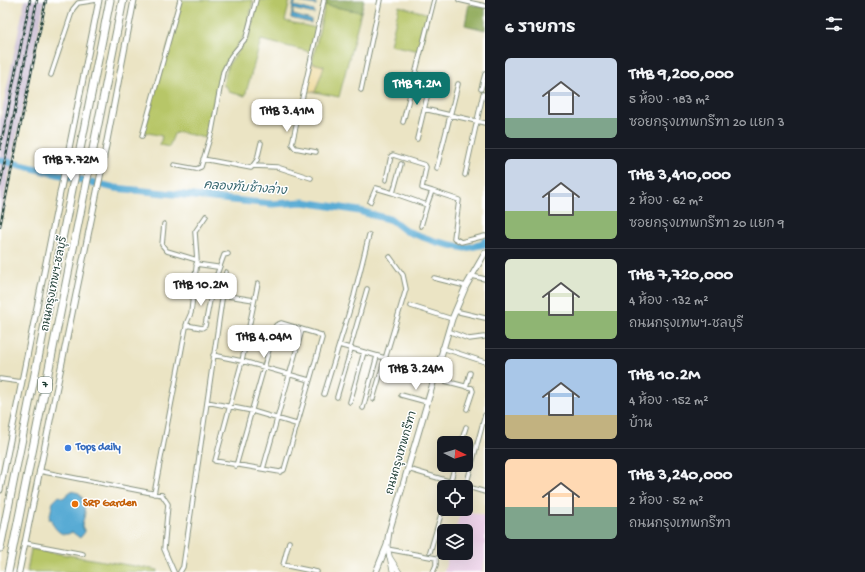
<!DOCTYPE html>
<html lang="th">
<meta charset="utf-8">
<style>
:root{--surface:#171b24;--page:#20242c;--text:#f1f3f6;--muted:#9ea1a6;--line:#363941;--accent:#0f766e}
body{margin:0;font-family:"Gochi Hand","Playpen Sans Thai",sans-serif;background:var(--page);color:var(--text);height:100vh;display:flex;flex-direction:column;font-size:15px;white-space:nowrap}
*{box-sizing:border-box;margin:0}
p{font-size:13px;color:var(--muted)}
.icon{flex:none;width:22px;height:22px;fill:none;stroke:currentColor;stroke-width:2;stroke-linecap:round;stroke-linejoin:round}
.map{position:relative;flex:1;overflow:hidden}
.sheet{display:flex;flex-direction:column;background:var(--surface);width:380px}
.sheet>*{flex:none}
.needle{width:26px;rotate:95deg}
.controls{position:absolute;left:437px;top:436px;display:grid;gap:8px}
.controls a{display:grid;place-items:center;width:36px;height:36px;border-radius:6px;background:var(--surface);box-shadow:0 4px 16px #0002;font-size:20px}
.price{position:absolute;translate:-50% -34px;padding:0 9px;border-radius:8px;background:#fff;color:#222;font-size:13px;line-height:26px;filter:drop-shadow(0 1px 2px #0008)}
.price::after{content:'';position:absolute;left:50%;top:24px;width:12px;height:9px;margin-left:-6px;background:inherit;clip-path:polygon(0 0,100% 0,50% 100%)}
.price.current{background:var(--accent);color:#fff}
ul{padding:0;list-style:none}
li{display:flex;align-items:center;gap:12px;height:100px;padding:0 20px}
li+li{border-top:1px solid var(--line)}
li span{display:grid;place-items:center;flex:none;width:112px;height:80px;border-radius:6px;color:#555}
li>.icon{margin-inline-start:auto}
span .icon{width:48px;height:48px;fill:#fffc;stroke-width:1}
li b{font-size:17px}
h2{display:flex;justify-content:space-between;align-items:center;height:48px;padding:0 20px;font-size:17px}
main{display:flex;flex:1;min-height:0}
.map>svg:first-child{display:block}
.built{fill:#edd1e9}
.industrial{fill:#ccbfd4}
.green{fill:#b7c668;stroke:#6b824e}
.forest{fill:#91ab5c;stroke:#587448}
.sand{fill:#eeda9e;stroke:#868c69}
.water{fill:#59abd4;stroke:#3c7484}
.lines{fill:none;stroke-linecap:round;stroke-linejoin:round}
.canal{stroke:#59abd4;stroke-width:4.5}
.river{stroke:#59abd4;stroke-width:7}
.minor-casing{stroke:#85907c;stroke-width:5.5}
.tertiary-casing{stroke:#85907c;stroke-width:6}
.secondary-casing{stroke:#85907c;stroke-width:7}
.motorway-casing{stroke:#85907c;stroke-width:9}
.minor{stroke:#fff;stroke-width:3.5}
.tertiary{stroke:#fff;stroke-width:4.5}
.secondary{stroke:#fff;stroke-width:5}
.motorway{stroke:#fff;stroke-width:7}
.rail-casing{stroke:#1f3d34;stroke-width:2.5}
.rail{stroke:#fff;stroke-width:1;stroke-dasharray:3;stroke-linecap:butt}
.shop-dot{fill:#3f7fe0;stroke:#fff;stroke-width:1.5}
.food-dot{fill:#e8710a;stroke:#fff;stroke-width:1.5}
.labels{text-anchor:middle;dominant-baseline:central;stroke-width:3;stroke-linejoin:round;paint-order:stroke}
.shield{fill:#fff;stroke:#627771;stroke-width:1}
.shield-label{font-size:10px;font-weight:bold;fill:#1f3d34}
.street-label{font-size:11px;fill:#1f3d34;stroke:#fff}
.shop-label{font-size:11px;font-weight:bold;fill:#366cbe;stroke:#fff;text-anchor:start}
.food-label{font-size:11px;font-weight:bold;fill:#c56008;stroke:#fff;text-anchor:start}
.water-label{font-size:12px;font-style:italic;fill:#33646c;stroke:#fff}
</style>
<main>
<div class="map">
<svg width="485" height="572" viewBox="0 0 485 572">
<rect width="100%" height="100%" fill="#fff"/>
<filter id="ink" filterUnits="userSpaceOnUse"><feTurbulence type="fractalNoise" baseFrequency=".025" numOctaves="2"/><feDisplacementMap in="SourceGraphic" scale="8" xChannelSelector="R" yChannelSelector="G"/><feConvolveMatrix kernelMatrix="1 2 1 2 8 2 1 2 1" color-interpolation-filters="sRGB"/></filter>
<filter id="wash" filterUnits="userSpaceOnUse"><feTurbulence type="fractalNoise" baseFrequency=".012" numOctaves="4" result="noise"/><feDisplacementMap in="SourceGraphic" scale="16" xChannelSelector="R" yChannelSelector="G"/><feGaussianBlur stdDeviation="0.9" result="paint"/><feColorMatrix in="noise" values="0 0 0 0 0 0 0 0 0 0 0 0 0 0 0 0 0 1.4 0 .05"/><feComposite in="paint" operator="in"/></filter>
<g filter="url(#wash)">
<rect width="100%" height="100%" fill="#ebe4c4"/>
<path class="built" d="M461,509L485,516V559L482,572H444L449,553H466V531H455Z"/>
<path class="industrial" d="M25,0H45L0,219V121Z"/>
<path class="green" d="M181,0H253L247,32L227,60L221,71L205,138L179,132L174,134L169,147L160,145L162,136L144,132Z
M258,0H290L285,21L316,28L311,52L261,40L245,96L229,92L227,87L223,85L228,65L249,37Z
M325,5L361,12L339,97L315,92L324,66L312,63Z
M399,6L429,14L420,51L390,45Z
M31,549L158,570L157,572H27Z"/>
<path class="forest" d="M326,0H364L361,12L325,5Z
M469,4L485,8V30L465,25Z"/>
<path class="sand" d="M312,63L324,66L315,92L306,91Z"/>
<path class="water" d="M294,0H306L316,3V5L296,1L294,6L314,11V14L293,9V15L311,20V23L291,18Z
M71,491L79,493L82,497L85,513L82,526L85,532L80,538L72,532C62,539 53,528 51,519H49L53,502L59,496L63,498Z"/>
<g class="lines">
<path class="canal" d="M482,244L484,239"/>
<path class="river" d="M0,160L115,188L272,204L304,202L336,207L359,211L392,220L406,231L437,242L465,248L485,244"/>
</g>
</g>
<g filter="url(#ink)">
<g class="lines">
<g class="minor-casing">
<path id="minor" d="M459,0L485,6
M51,75L73,9L78,3L97,0
M481,89L485,74
M361,90L380,0
M424,109L485,123
M403,122L434,0
M142,136L180,0
M417,139L432,76
M316,152L295,148L292,144L324,0
M203,159L251,168L257,160L261,143
M401,164L393,193L427,205L432,191L459,200L454,238L461,242L485,236
M174,165L196,169L201,167L212,131L223,72L231,56L246,38L256,0
M253,166L277,167L311,178
M437,168L458,84
M465,175L483,94
M386,180L391,156L393,155L425,165L426,167L422,188L432,191
M370,202L376,188L393,193
M164,224L162,245L167,251L197,260
M421,226L427,205
M196,264L217,267
M472,276L485,279
M434,278L466,286
M212,288L224,255L228,254
M222,295L254,300
M411,306L452,319
M455,311L485,318
M186,325L202,328L205,326L212,290V288L194,285
M448,331L469,339L484,337
M339,345L385,358
M350,348L367,289
M442,348L485,362
M213,355L242,361L309,380
M415,361L437,366
M383,365L472,388L473,391L467,409
M0,379L22,382
M466,387L470,373
M324,394L354,296L369,235
M401,395L427,402
M337,397L351,349
M373,399L406,289L403,275L390,257
M207,402L252,411L296,424
M350,402L364,352
M363,408L377,356
M461,443L466,427
M236,466L276,325L281,323L321,335L322,338L284,470L280,472L215,461L242,361L258,283
M263,469L302,330
M408,469L485,492
M39,471L162,495L168,504L164,549L174,572
M466,486L485,415
M449,487L455,465
M154,494L187,322L191,313L197,260L195,232L206,216
M289,542L283,565L317,572
M25,543L83,554
M387,549L436,558V565L433,572
M430,552L444,504
M180,572L183,567L226,272"/>
</g>
<g class="tertiary-casing">
<path id="tertiary" d="M387,545L393,572
M389,556L399,572"/>
</g>
<g class="secondary-casing">
<path id="secondary" d="M0,490L99,0
M19,572L100,177L134,0
M376,572L387,545L389,532L452,319L466,286L485,253"/>
</g>
<g class="motorway-casing">
<path id="motorway" d="M0,548L110,0
M8,572L123,0"/>
</g>
<use href="#minor" class="minor"/>
<use href="#tertiary" class="tertiary"/>
<use href="#secondary" class="secondary"/>
<use href="#motorway" class="motorway"/>
<g class="rail-casing">
<path id="rail" d="M0,149L30,0
M0,186L37,0
M0,226L46,0"/>
</g>
<use href="#rail" class="rail"/>
</g>
</g>
<circle class="shop-dot" cx="68" cy="448" r="4"/>
<circle class="food-dot" cx="75" cy="504" r="4"/>
<g class="labels">
<rect class="shield" x="38" y="377" width="14" height="16" rx="3"/>
<g class="shield-label">
<text x="45" y="385">7</text>
</g>
<g class="street-label">
<text transform="translate(55 284) rotate(-79)">ถนนกรุงเทพฯ-ชลบุรี</text>
<text transform="translate(402 453) rotate(-74)">ถนนกรุงเทพกรีฑา</text>
</g>
<g class="shop-label">
<text x="76" y="448">Tops daily</text>
</g>
<g class="food-label">
<text x="83" y="504">SRP Garden</text>
</g>
<g class="water-label">
<text transform="translate(245 189) rotate(4)">คลองทับช้างล่าง</text>
</g>
</g>
</svg>
<div class="controls">
<a><svg class="needle" viewBox="-14 -14 28 28"><path d="M0-13l5 13h-10z" fill="#e53935"/><path d="M0 13l5-13h-10z" fill="#9ea1a6"/></svg></a>
<a><svg class="icon" aria-label="locate" viewBox="0 0 24 24"><circle cx="12" cy="12" r="6"/><path d="M12 2v4M12 18v4M2 12h4M18 12h4"/></svg></a>
<a><svg class="icon" aria-label="layers" viewBox="0 0 24 24"><path d="M12 4l9 5-9 5-9-5zM3 14l9 5 9-5"/></svg></a>
</div>
<b class="price current" style="left:417px;top:106px">THB 9.2M</b>
<b class="price" style="left:287px;top:133px">THB 3.41M</b>
<b class="price" style="left:71px;top:182px">THB 7.72M</b>
<b class="price" style="left:201px;top:307px">THB 10.2M</b>
<b class="price" style="left:264px;top:359px">THB 4.04M</b>
<b class="price" style="left:416px;top:391px">THB 3.24M</b>
</div>
<section class="sheet">
<h2>6 รายการ<svg class="icon" aria-label="filters" viewBox="0 0 24 24"><path d="M4 7h16M4 17h16"/><circle cx="9" cy="7" r="2"/><circle cx="15" cy="17" r="2"/></svg></h2>
<ul>
<li><span style="background:linear-gradient(#c9d6e8 75%,#7fa58c 0)"><svg class="icon" aria-label="home" viewBox="0 0 24 24"><path d="M3 11l9-7 9 7M6 9v11h12V9"/></svg></span><div><b>THB 9,200,000</b><p>5 ห้อง · 183 m²</p><p>ซอยกรุงเทพกรีฑา 20 แยก 3</p></div></li>
<li><span style="background:linear-gradient(#c9d6e8 65%,#8fb573 0)"><svg class="icon" aria-label="home" viewBox="0 0 24 24"><path d="M3 11l9-7 9 7M6 9v11h12V9"/></svg></span><div><b>THB 3,410,000</b><p>2 ห้อง · 62 m²</p><p>ซอยกรุงเทพกรีฑา 20 แยก 9</p></div></li>
<li><span style="background:linear-gradient(#dfe7d0 65%,#8fb573 0)"><svg class="icon" aria-label="home" viewBox="0 0 24 24"><path d="M3 11l9-7 9 7M6 9v11h12V9"/></svg></span><div><b>THB 7,720,000</b><p>4 ห้อง · 132 m²</p><p>ถนนกรุงเทพฯ-ชลบุรี</p></div></li>
<li><span style="background:linear-gradient(#a9c7e8 70%,#c2b280 0)"><svg class="icon" aria-label="home" viewBox="0 0 24 24"><path d="M3 11l9-7 9 7M6 9v11h12V9"/></svg></span><div><b>THB 10.2M</b><p>4 ห้อง · 152 m²</p><p>บ้าน</p></div></li>
<li><span style="background:linear-gradient(#ffd9b3 60%,#7fa58c 0)"><svg class="icon" aria-label="home" viewBox="0 0 24 24"><path d="M3 11l9-7 9 7M6 9v11h12V9"/></svg></span><div><b>THB 3,240,000</b><p>2 ห้อง · 52 m²</p><p>ถนนกรุงเทพกรีฑา</p></div></li>
</ul>
</section>
</main>
